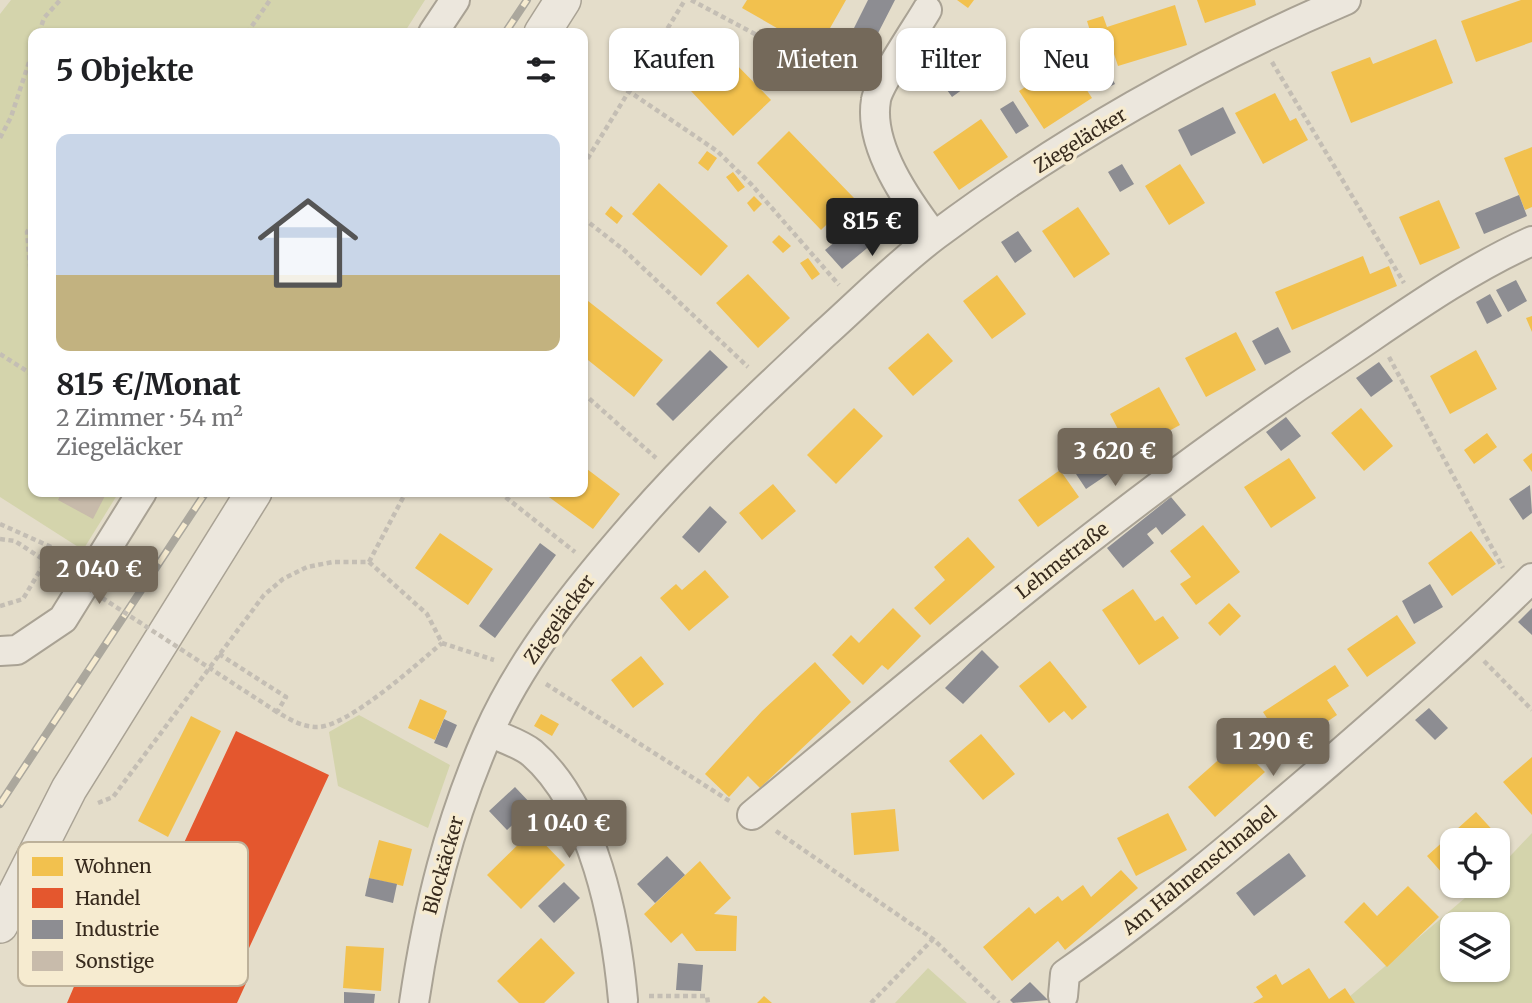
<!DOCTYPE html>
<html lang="de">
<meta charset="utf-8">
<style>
:root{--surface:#fff;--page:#f6f6f6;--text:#202124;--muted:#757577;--accent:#74695a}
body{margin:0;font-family:Merriweather,serif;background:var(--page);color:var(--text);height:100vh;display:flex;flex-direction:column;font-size:26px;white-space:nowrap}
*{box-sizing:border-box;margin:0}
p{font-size:23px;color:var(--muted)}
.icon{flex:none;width:38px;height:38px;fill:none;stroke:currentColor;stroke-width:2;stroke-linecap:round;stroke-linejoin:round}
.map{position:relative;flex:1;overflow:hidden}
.sheet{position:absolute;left:28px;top:28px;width:560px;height:469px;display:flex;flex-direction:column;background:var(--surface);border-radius:14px;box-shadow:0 2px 5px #0004}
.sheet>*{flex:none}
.hud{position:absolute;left:609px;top:28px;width:665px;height:63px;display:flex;gap:14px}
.tools{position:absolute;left:1440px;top:828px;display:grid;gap:14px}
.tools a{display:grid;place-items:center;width:70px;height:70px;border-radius:14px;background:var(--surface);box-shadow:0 2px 5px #0004;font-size:35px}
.price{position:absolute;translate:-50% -60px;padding:0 16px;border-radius:7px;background:var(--accent);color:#fff;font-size:23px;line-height:46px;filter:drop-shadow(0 2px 4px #0008)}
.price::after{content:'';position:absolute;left:50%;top:42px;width:21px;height:16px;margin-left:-10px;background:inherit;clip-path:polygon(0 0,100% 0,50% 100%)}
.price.on{background:#222;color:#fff}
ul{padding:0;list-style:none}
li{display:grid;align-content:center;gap:14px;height:371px;padding:0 28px}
li span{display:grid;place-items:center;height:217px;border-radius:14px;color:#555}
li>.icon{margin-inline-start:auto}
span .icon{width:126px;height:126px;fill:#fffc;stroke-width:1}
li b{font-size:30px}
h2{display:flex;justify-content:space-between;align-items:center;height:84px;padding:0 28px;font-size:30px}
.tag{padding:0 24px;border-radius:14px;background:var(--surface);box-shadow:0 2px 5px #0004;font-size:24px;line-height:63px}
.tag.on{background:var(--accent);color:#fff}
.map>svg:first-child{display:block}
.green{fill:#d4d4ac;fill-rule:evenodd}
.homes{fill:#f2c14e}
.shops{fill:#e4572e}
.industry{fill:#8d8d92}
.building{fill:#c8bbab}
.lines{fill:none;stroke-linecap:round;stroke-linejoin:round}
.minor-casing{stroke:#a9a294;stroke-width:32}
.tertiary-casing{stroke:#a9a294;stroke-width:38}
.path{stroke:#c4beb4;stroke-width:4.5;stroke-dasharray:5 3.5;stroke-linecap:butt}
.minor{stroke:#ece7dd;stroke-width:28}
.tertiary{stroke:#ece7dd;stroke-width:35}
.rail-casing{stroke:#aba79d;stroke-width:8}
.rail{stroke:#f6ebd0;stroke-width:5;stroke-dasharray:16;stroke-linecap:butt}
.path-bridge{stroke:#c4beb4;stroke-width:4.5;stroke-dasharray:5 3.5;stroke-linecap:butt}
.labels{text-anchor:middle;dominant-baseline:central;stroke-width:7;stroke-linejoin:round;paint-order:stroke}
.street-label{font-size:19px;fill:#372a1d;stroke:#f6ebd0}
.key{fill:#f6ebd0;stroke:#bdb19a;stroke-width:2}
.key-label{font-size:19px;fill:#372a1d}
</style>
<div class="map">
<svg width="1532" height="1003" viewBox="0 0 1532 1003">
<rect width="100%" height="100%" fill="#e4ddca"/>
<path class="green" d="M11,0H425L404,33H33V492H119L83,550L0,497V14Z
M359,715L450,765L428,828L338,786L329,732Z
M1532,833V1003H1342L1479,886H1498V869ZM1452,924H1498V970H1452Z
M928,968L967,1003H895Z"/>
<path class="homes" d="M747,0H846L817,51L742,8Z
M957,0H974L968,8Z
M1197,0H1255L1256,5L1205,23Z
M1521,0H1532V42L1476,62L1461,21Z
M1175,5L1187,45L1118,66L1111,45L1096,50L1087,21L1103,16L1107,27Z
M1436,39L1453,83L1351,123L1331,72L1370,57L1373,64Z
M728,56L771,100L733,136L691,91Z
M1067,60L1092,98L1044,129L1019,91Z
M1275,93L1290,121L1296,118L1308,140L1263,164L1235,113Z
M981,119L1008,157L959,190L933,152Z
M789,131L854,198L821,230L757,163Z
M1532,147V207L1525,210L1504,158Z
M707,151L717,158L708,171L698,163Z
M1180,164L1205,203L1169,225L1145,186Z
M733,172L745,187L738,192L726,177Z
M659,183L728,246L701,276L632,214Z
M754,196L762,204L754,212L747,203Z
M1439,200L1460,248L1420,265L1399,217Z
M611,206L623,216L617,224L605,214Z
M1078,207L1110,254L1074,278L1042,231Z
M779,235L791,246L783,253L772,242Z
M1363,256L1370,274L1389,266L1397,286L1292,330L1275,292Z
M808,258L820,274L812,280L800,263Z
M748,274L790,318L758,348L716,303Z
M997,275L1026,314L992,339L963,301Z
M583,297L663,360L634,397L583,356Z
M1532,316V332L1526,318Z
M1236,332L1256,370L1206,397L1185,358Z
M928,333L953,361L913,396L888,368Z
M1476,350L1497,389L1450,414L1430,376Z
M1159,387L1180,425L1130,452L1110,414Z
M854,408L883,436L836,484L807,455Z
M1361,408L1393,446L1364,471L1331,433Z
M1487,433L1497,447L1474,464L1464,450Z
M1532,453V472L1523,460Z
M1289,458L1316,498L1271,528L1244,487Z
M583,466L620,494L593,529L542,492H583Z
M1060,470L1079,497L1038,527L1018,500Z
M773,484L796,511L762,540L739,513Z
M1203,525L1240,572L1196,605L1180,584L1191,577L1170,551Z
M1471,531L1496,564L1452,596L1428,563Z
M440,533L493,569L468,605L415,568Z
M968,537L995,567L930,625L914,608L945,580L934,567Z
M705,570L729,597L689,631L660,598L676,584L682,590Z
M1133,589L1155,621L1163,616L1179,638L1139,665L1102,610Z
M1229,603L1241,616L1220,636L1208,623Z
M893,608L921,636L888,670L882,665L863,685L832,655L851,635L859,643Z
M1397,615L1416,643L1367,677L1347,649Z
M641,656L664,684L633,708L611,680Z
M1050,661L1087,707L1072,720L1064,711L1049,723L1019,686Z
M815,662L851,702L760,788L748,776L729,797L705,774L762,711Z
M1335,665L1349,686L1327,700L1337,715L1287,749L1263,712Z
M420,699L447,711L435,740L408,728Z
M541,714L559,724L552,736L534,726Z
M191,716L221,731L168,837L138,821Z
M1252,730L1270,751L1256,763L1265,772L1215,817L1188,787Z
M981,734L1015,774L983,800L949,761Z
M1532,757V815L1503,782Z
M895,809L899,851L854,855L851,813Z
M1476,812L1508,847L1498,856V840H1452V884L1427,856Z
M1168,813L1187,850L1136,876L1117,838Z
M532,831L565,865L521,909L487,875Z
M379,840L412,849L403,886L369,878Z
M700,861L731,898L714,914L737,916L736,951H696L682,933L671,943L644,914Z
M1121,870L1138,888L1065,950L1058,941L1012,981L983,947L1029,907L1035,914L1058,896L1062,901L1083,885L1091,897Z
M1408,886L1439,917L1387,967L1344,922L1364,902L1377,916Z
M541,938L575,973L544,1003H519L497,981Z
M346,946L384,948L381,991L343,988Z
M1309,968L1329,999L1345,988L1355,1003H1253L1263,997L1256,987L1276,974L1282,985Z
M764,996L772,1003H757Z"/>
<path class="shops" d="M236,731L329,775L237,974L248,979L237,1003H67L105,914L143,931Z"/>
<path class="industry" d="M868,0H895L855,78L834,68Z
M955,50L977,79L952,97L931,67Z
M1103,61L1115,84L1103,90L1091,67Z
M1013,101L1029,126L1016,134L1000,109Z
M1223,107L1236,133L1191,156L1178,130Z
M1122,164L1134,184L1120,192L1108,172Z
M892,195L908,214L842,269L825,250Z
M1519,195L1527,216L1484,234L1475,213Z
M1018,231L1032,251L1015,263L1001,242Z
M1516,280L1527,301L1508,312L1496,290Z
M1490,294L1502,316L1487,324L1476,302Z
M1278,327L1291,352L1265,365L1252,341Z
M710,350L728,367L673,421L656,404Z
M1379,362L1393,381L1371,397L1356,378Z
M1286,417L1301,436L1281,451L1266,432Z
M1104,443L1120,466L1086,489L1076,474L1086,468L1080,459Z
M1530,485L1532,513L1523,520L1509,499Z
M1171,497L1186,515L1162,535L1156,527L1147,534L1154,543L1123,568L1107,548Z
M710,506L727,522L699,553L682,537Z
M540,543L556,555L495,638L479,626Z
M1430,584L1443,607L1414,624L1402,601Z
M1532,608V635L1518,622Z
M982,650L999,667L963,704L945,688Z
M1429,708L1448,728L1435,740L1415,720Z
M444,719L457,725L447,748L434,743Z
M515,787L533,806L507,830L489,811Z
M1289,853L1306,876L1254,916L1236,893Z
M667,856L685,875L655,903L637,884Z
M369,878L397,884L393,903L365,896Z
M564,882L580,898L554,923L538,906Z
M678,963L703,965L701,991L676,990Z
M1030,982L1048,1000L1013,1003L1010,1000Z
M344,992L375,994L374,1003H344Z"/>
<path class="building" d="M62,492H107L93,519L58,500Z"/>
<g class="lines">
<g class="minor-casing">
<path id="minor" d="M927,10C917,27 878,85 876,100C868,146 908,202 934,236
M433,33L455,0
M0,651L17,650L63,619L142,492
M489,732C502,738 521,744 532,753C594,807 616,922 623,1000
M752,815C941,658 1128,498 1333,363C1399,319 1461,273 1532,241
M1063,996L1065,974C1159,908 1245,835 1331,761C1400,701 1468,642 1532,578
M414,1003C428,908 449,823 488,734C522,657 580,586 635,523C693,456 758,396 823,335C860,302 896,265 936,235C1059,143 1204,60 1346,0"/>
</g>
<g class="tertiary-casing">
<path id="tertiary" d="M542,33L563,0
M0,925L69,789L254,492"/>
</g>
<path class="path" d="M691,0L851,85
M39,33L44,18L60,0
M247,33L270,0
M1272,62L1404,283
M627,90L717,151L751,184L839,285
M0,138L11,117L33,50
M583,166L685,0
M583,218L624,250L748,367
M33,223L27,232L33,300
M0,354L33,375
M1389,357L1503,568
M583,393L656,458
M499,492L575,552
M0,524L69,555
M369,562L406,492
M0,606L23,599L54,547
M219,654L286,697L277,712C289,719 302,727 317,727C348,727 417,664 442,643
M1484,661L1532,710
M546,684L731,802
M98,803L113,797L264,595L283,579L307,567L333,562H369L427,614L442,643L494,660
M776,831L933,939L999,1003
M649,996H707L708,1003
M871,1003L933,939"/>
<use href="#minor" class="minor"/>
<use href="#tertiary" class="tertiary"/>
<g class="rail-casing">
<path id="rail" d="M505,33L527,0
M0,804L206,492"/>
</g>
<use href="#rail" class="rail"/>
<path class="path-bridge" d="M0,539L15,541L277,712"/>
</g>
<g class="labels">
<g class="street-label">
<text transform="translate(1080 140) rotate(-32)">Ziegeläcker</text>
<text transform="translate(1062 560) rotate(-38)">Lehmstraße</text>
<text transform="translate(559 619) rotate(-54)">Ziegeläcker</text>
<text transform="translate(443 865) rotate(-74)">Blockäcker</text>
<text transform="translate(1199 870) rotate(-39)">Am Hahnenschnabel</text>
</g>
</g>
<rect x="18" y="842" width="230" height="144" rx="10" class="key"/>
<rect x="32" y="857" width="31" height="19" fill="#f2c14e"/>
<rect x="32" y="888" width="31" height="20" fill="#e4572e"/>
<rect x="32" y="920" width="31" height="19" fill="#8d8d92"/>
<rect x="32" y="951" width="31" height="20" fill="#c8bbab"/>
<g class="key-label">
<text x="75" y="873">Wohnen</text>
<text x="75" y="905">Handel</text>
<text x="75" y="936">Industrie</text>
<text x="75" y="968">Sonstige</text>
</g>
</svg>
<div class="tools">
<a><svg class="icon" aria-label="locate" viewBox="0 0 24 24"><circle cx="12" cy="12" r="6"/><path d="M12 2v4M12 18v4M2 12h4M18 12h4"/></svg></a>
<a><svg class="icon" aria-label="layers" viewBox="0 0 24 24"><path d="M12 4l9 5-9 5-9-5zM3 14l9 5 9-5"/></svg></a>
</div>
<b class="price on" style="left:872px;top:258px">815 €</b>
<b class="price" style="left:1115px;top:488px">3 620 €</b>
<b class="price" style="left:99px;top:606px">2 040 €</b>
<b class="price" style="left:1273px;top:778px">1 290 €</b>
<b class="price" style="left:569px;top:860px">1 040 €</b>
<div class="hud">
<a class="tag">Kaufen</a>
<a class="tag on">Mieten</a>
<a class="tag">Filter</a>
<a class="tag">Neu</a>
</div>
<section class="sheet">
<h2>5 Objekte<svg class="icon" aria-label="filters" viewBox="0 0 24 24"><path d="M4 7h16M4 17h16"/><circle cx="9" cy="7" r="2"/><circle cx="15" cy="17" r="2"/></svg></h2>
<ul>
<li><span style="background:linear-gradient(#c9d6e8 65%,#c2b280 0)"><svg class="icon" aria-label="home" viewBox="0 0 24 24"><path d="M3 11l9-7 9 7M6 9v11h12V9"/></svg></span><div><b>815 €/Monat</b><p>2 Zimmer · 54 m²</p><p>Ziegeläcker</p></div></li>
</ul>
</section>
</div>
